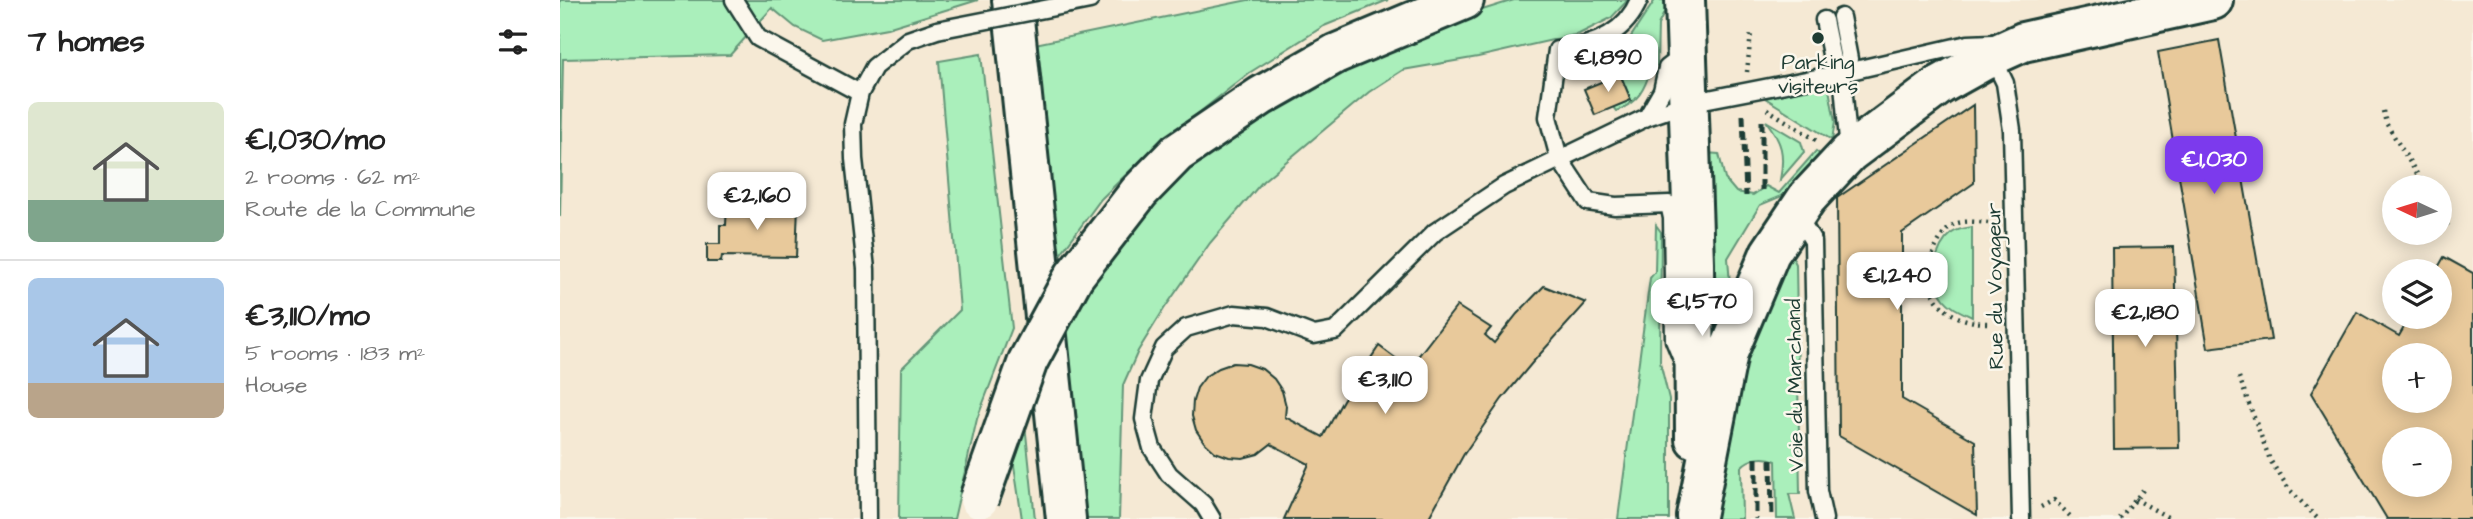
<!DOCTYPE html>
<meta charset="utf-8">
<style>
:root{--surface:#fff;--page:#f6f6f6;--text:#222;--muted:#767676;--line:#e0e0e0;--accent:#7c3aed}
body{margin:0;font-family:"Architects Daughter",sans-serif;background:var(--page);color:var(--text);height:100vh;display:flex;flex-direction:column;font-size:26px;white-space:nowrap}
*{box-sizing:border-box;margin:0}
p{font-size:23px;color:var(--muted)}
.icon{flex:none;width:38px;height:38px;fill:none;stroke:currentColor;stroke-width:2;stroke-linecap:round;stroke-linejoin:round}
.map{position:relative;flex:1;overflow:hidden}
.panel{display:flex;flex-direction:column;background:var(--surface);width:560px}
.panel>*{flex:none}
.needle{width:46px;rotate:274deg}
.fabs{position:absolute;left:1822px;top:175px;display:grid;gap:14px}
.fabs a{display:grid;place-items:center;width:70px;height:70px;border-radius:50%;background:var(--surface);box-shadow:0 4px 18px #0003;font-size:35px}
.price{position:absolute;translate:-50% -60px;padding:0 16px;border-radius:14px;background:#fff;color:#222;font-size:23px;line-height:46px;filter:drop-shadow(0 2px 4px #0008)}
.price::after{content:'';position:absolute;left:50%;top:42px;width:21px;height:16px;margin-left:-10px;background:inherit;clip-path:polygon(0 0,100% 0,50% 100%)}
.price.current{background:var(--accent);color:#fff}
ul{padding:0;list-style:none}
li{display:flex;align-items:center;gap:21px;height:175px;padding:0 28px}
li+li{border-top:2px solid var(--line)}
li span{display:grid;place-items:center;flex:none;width:196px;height:140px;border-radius:10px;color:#555}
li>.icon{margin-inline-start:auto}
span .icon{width:84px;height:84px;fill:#fffc;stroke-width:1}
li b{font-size:30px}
h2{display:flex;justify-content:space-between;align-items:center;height:84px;padding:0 28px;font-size:30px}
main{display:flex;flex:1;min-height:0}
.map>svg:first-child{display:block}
.built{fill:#f5e9d4;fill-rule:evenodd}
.green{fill:#aaefbb;stroke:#649678;stroke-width:2}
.building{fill:#e8c99b;stroke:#1f3d34;stroke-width:2;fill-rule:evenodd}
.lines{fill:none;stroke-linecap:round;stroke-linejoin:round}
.service-casing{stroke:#1f3d34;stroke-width:21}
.secondary-casing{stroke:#1f3d34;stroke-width:44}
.primary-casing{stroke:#1f3d34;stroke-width:44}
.path{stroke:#1f3d34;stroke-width:4.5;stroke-dasharray:2 5;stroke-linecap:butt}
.service{stroke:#fbf7ec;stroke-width:16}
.secondary{stroke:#fbf7ec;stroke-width:38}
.primary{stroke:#fbf7ec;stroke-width:38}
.rail{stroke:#1f3d34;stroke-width:5;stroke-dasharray:10 5;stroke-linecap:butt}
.service-bridge-casing{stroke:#1f3d34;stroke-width:21;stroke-linecap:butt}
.secondary-bridge-casing{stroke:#1f3d34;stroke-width:44;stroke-linecap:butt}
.service-bridge{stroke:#fbf7ec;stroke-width:16}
.secondary-bridge{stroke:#fbf7ec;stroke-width:38}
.poi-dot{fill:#1f3d34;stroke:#fbf7ec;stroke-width:2.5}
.labels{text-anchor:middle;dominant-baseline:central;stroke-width:5;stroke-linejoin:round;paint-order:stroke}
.poi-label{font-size:21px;fill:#1f3d34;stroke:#fbf7ec}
.street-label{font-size:21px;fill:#1f3d34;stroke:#fbf7ec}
</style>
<main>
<section class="panel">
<h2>7 homes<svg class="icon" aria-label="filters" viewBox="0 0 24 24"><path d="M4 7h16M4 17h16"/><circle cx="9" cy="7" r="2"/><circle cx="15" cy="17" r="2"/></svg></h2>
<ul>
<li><span style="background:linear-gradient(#dfe7d0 70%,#7fa58c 0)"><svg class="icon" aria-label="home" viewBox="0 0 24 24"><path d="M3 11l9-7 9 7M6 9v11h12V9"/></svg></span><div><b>€1,030/mo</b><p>2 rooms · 62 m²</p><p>Route de la Commune</p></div></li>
<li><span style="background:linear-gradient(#a9c7e8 75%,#b9a48a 0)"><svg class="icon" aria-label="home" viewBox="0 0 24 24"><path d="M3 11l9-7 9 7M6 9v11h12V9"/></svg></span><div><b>€3,110/mo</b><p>5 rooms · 183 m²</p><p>House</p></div></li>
</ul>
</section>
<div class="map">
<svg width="1913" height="519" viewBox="0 0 1913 519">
<rect width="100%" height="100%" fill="#fbf7ec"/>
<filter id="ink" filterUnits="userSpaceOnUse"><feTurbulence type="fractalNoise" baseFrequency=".0143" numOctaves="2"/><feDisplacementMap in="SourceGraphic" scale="14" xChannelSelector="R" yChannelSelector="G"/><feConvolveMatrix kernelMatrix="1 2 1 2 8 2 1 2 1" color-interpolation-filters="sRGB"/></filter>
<g filter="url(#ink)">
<path class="built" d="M0,0H1913V519H0ZM1834,187H1880V233H1834ZM1834,271H1880V317H1834ZM1834,355H1880V401H1834ZM1834,439H1880V485H1834Z"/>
<path class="green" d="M0,0H418L327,28L262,40L235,27L212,8L170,55L3,59L0,217Z
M688,0H828L764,26L689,73L587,154L541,199L494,263L470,45Z
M954,0H1068L1051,18L1019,34L918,57L843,70L809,92L703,181L650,243L604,309L578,351L563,385L559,519H523L501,337L542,270L591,205L642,158L698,111L865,28Z
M1095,0H1106V9L1098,25L1097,65L1091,68C1085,89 1078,103 1056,111L1053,107L1071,100L1060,74L1050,78L1033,69L1070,38Z
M421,54L452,328L417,419L394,519H339L341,369L400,310L379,61Z
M1260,86L1269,89L1275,122L1272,140L1205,98Z
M1206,121L1241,142L1244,152L1220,180C1225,154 1222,142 1206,121Z
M1256,151L1262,156L1222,196L1200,205L1168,258L1170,284L1155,321L1150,322L1146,153L1159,154L1165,179L1176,192L1193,195L1206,186L1219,193Z
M1096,225L1101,232L1100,362L1109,399V519H1058L1090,278L1095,272Z
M1412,227V317C1402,312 1391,308 1384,299C1369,280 1373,249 1392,233C1397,229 1405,228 1412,227Z
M1228,248L1236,264L1240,494H1229L1235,519H1217L1216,461C1205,456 1190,457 1181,467L1182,519H1156V461L1161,421Z
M465,424L475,519H462L453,459Z"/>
<path class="building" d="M1659,40L1711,340L1648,348L1598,52Z
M1060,74L1071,100L1035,115L1024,89Z
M1413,105L1414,183L1342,233V399L1415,441L1417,515L1279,436L1277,198Z
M167,204L238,205L236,257L162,256L161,262H147V244H160V225H166Z
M1614,247L1619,448L1554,449L1552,248Z
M1884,257L1913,273V519H1827L1751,393L1797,312L1839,336L1850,317H1880V271H1876ZM1834,355H1880V401H1834ZM1834,439H1880V485H1834Z
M984,286L1026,303L972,363L942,399L904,454L868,519H724L749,464L711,444L698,454L683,458L669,457L655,452L644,442L636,430L632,416L633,401L637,388L646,376L659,368L673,363L688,364L702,369L714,379L722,391L726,406L725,417L763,437L783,400L819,346L849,368L897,306L931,328L925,335L934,343L957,314Z"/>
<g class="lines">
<g class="service-casing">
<path id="service" d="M174,0L198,38L300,93
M1079,0C1065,34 1032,47 997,50L988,117L999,158L1028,202L1055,206L1109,204L1112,218L1114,340L1123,362
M510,4L530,0
M1281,17L1289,59L1282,73L1289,151
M1264,20L1273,64L1282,73
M1432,56L1445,83L1452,130L1461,519
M1087,117L1102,91L1107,68L1124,55
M1237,215L1253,241L1258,491L1264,519
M308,519L306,269L294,159L293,124L300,93L314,67L348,40L377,30
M652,519L643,504L609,474L592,448L584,419L589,381L604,348L626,328L674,314L707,317L754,335L775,331L875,232L944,186L1087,117L1128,103L1282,73L1408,44L1433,43"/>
</g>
<g class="secondary-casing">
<path id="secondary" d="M1125,0L1134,262L1135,439
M775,54L904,0
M1136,516L1168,353L1210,253L1247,198L1289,153L1380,85L1432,56L1463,42L1653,0"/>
</g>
<g class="primary-casing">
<path id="primary" d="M452,0L506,519"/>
</g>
<path class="path" d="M1187,72L1191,33
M1207,109L1256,140
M1823,111L1826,123L1865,187
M1880,212L1889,228
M1428,223C1418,222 1405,220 1395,224C1386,228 1379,240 1375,249C1355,291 1385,323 1428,323
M1679,377L1710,460L1729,489L1758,519
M1575,499L1611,519
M1481,507L1494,500L1513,519
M1560,519L1583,490"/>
<use href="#service" class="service"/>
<use href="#secondary" class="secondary"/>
<use href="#primary" class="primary"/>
<path class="rail" d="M1183,115L1186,196
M1202,190V121
M1196,458V519
M1211,459L1212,519"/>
<g class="service-bridge-casing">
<path id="service-bridge" d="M377,30L510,4"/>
</g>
<g class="secondary-bridge-casing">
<path id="secondary-bridge" d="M419,499L468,361L514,276L579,192L617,153L701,96L775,54"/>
</g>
<use href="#service-bridge" class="service-bridge"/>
<use href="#secondary-bridge" class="secondary-bridge"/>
</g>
</g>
<circle class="poi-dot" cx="1258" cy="38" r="7"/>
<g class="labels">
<g class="poi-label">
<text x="1258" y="62">Parking<tspan x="1258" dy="24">visiteurs</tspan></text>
</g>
<g class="street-label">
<text transform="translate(1435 286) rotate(-91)">Rue du Voyageur</text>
<text transform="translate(1235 385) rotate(-91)">Voie du Marchand</text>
</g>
</g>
</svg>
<div class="fabs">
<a><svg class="needle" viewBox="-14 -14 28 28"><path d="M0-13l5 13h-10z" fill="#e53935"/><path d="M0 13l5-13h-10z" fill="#767676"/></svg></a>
<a><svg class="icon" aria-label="layers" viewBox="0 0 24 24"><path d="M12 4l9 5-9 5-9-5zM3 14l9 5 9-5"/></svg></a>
<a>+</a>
<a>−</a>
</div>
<b class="price" style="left:1048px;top:94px">€1,890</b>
<b class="price current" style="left:1654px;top:196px">€1,030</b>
<b class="price" style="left:197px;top:232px">€2,160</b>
<b class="price" style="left:1337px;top:312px">€1,240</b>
<b class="price" style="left:1142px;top:338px">€1,570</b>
<b class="price" style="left:1585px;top:349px">€2,180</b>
<b class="price" style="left:825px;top:416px">€3,110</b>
</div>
</main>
